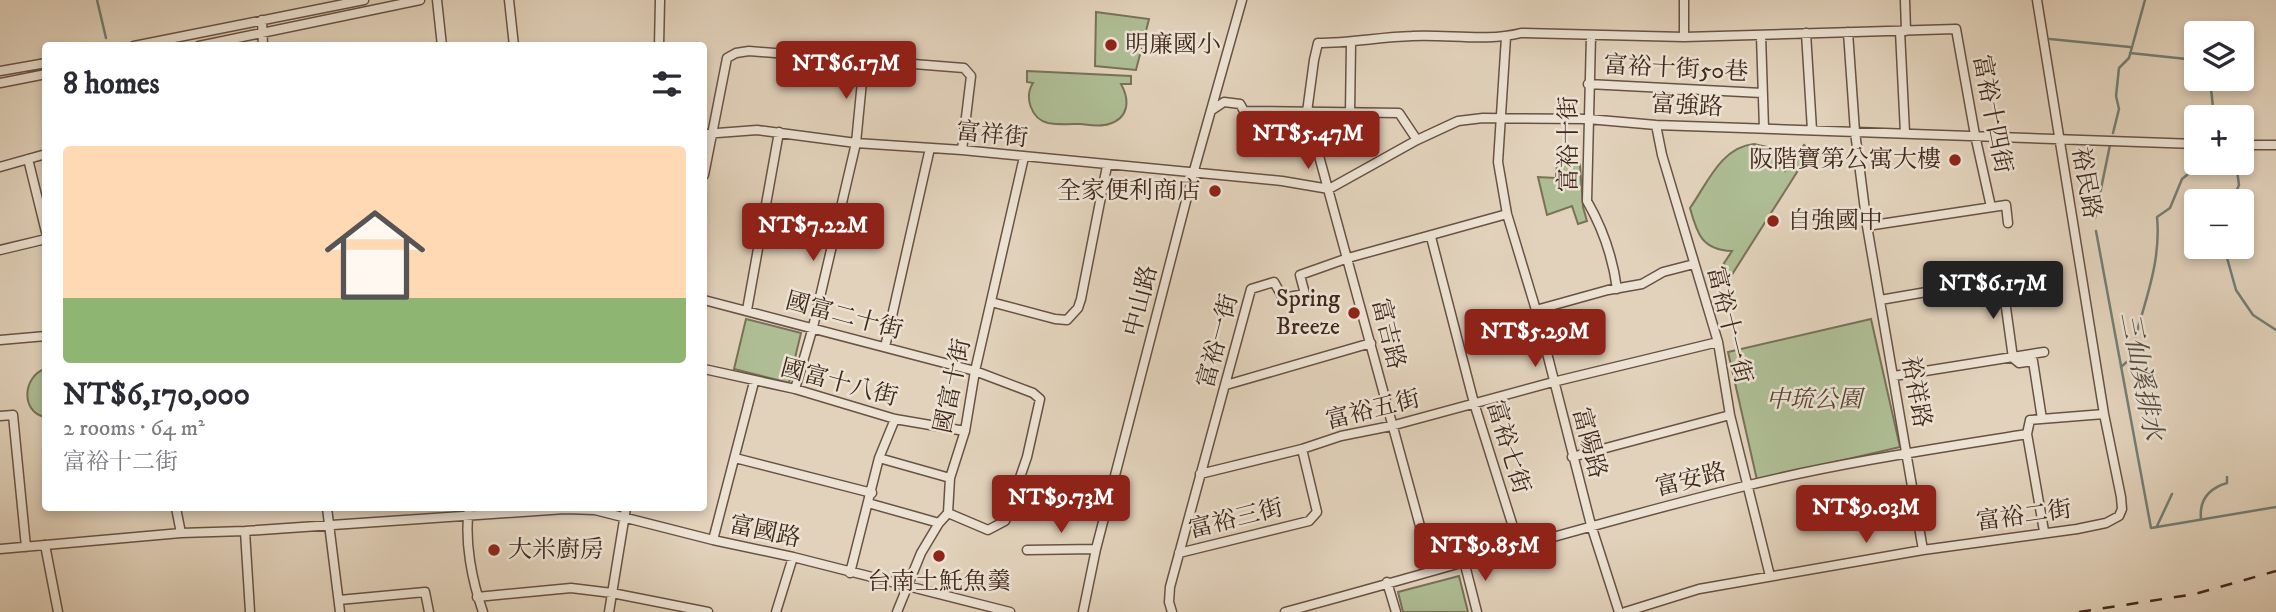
<!DOCTYPE html>
<meta charset="utf-8">
<style>
:root{--surface:#fff;--page:#f7f7f7;--text:#2b2b33;--muted:#7c7c81;--line:#e1e1e2;--accent:#8f2418}
body{margin:0;font-family:"IM FELL DW Pica","Noto Serif TC",serif;background:var(--page);color:var(--text);height:100vh;display:flex;flex-direction:column;font-size:26px;white-space:nowrap}
*{box-sizing:border-box;margin:0}
p{font-size:23px;color:var(--muted)}
.icon{flex:none;width:38px;height:38px;fill:none;stroke:currentColor;stroke-width:2;stroke-linecap:round;stroke-linejoin:round}
.map{position:relative;flex:1;overflow:hidden}
.panel{position:absolute;left:42px;top:42px;width:665px;height:469px;display:flex;flex-direction:column;background:var(--surface);border-radius:7px;box-shadow:0 4px 10px #0003}
.panel>*{flex:none}
.tools{position:absolute;left:2184px;top:21px;display:grid;gap:14px}
.tools a{display:grid;place-items:center;width:70px;height:70px;border-radius:7px;background:var(--surface);box-shadow:0 4px 10px #0003;font-size:35px}
.price{position:absolute;translate:-50% -60px;padding:0 16px;border-radius:7px;background:var(--accent);color:#fff;font-size:23px;line-height:46px;filter:drop-shadow(0 2px 4px #0008)}
.price::after{content:'';position:absolute;left:50%;top:42px;width:21px;height:16px;margin-left:-10px;background:inherit;clip-path:polygon(0 0,100% 0,50% 100%)}
.price.selected{background:#222;color:#fff}
ul{padding:0;list-style:none}
li{display:grid;align-content:center;gap:14px;height:371px;padding:0 21px}
li+li{border-top:2px solid var(--line)}
li span{display:grid;place-items:center;height:217px;border-radius:7px;color:#555}
li>.icon{margin-inline-start:auto}
span .icon{width:126px;height:126px;fill:#fffc;stroke-width:1}
li b{font-size:30px}
h2{display:flex;justify-content:space-between;align-items:center;height:84px;padding:0 21px;font-size:30px}
.map>svg:first-child{display:block}
.green{fill:#aebd94;stroke:#787258;stroke-width:2}
.lines{fill:none;stroke-linecap:round;stroke-linejoin:round}
.stream{stroke:#737e75;stroke-width:2.5}
.minor-casing{stroke:#695244;stroke-width:11}
.minor{stroke:#ece2d3;stroke-width:8}
.rail{stroke:#41281c;stroke-width:2.5;stroke-dasharray:12 12;stroke-linecap:butt}
.poi-dot{fill:#8f2418;stroke:#ece2d3;stroke-width:2.5}
.labels{text-anchor:middle;dominant-baseline:central;stroke-width:5;stroke-linejoin:round;paint-order:stroke}
.poi-label{font-size:24px;fill:#41281c;stroke:#ece2d3;text-anchor:start}
.street-label{font-size:24px;fill:#41281c;stroke:#ece2d3}
.park-label{font-size:24px;font-style:italic;fill:#574634;stroke:#ece2d3}
.water-label{font-size:26px;font-style:italic;fill:#564c41;stroke:#ece2d3}
</style>
<div class="map">
<svg width="2276" height="612" viewBox="0 0 2276 612">
<rect width="100%" height="100%" fill="#e2d2bb"/>
<filter id="stains"><feTurbulence type="fractalNoise" baseFrequency=".00286" numOctaves="4"/><feColorMatrix values="0 0 0 0 .2 0 0 0 0 .09 0 0 0 0 .02 0 0 0 .5 -.17"/></filter>
<radialGradient id="worn" r=".72"><stop offset=".6" stop-color="#630" stop-opacity="0"/><stop offset="1" stop-color="#630" stop-opacity=".3"/></radialGradient>
<path class="green" d="M1096,12L1149,19L1136,70L1095,66Z
M1027,71L1131,76V84H1121C1130,100 1129,118 1109,124C1101,127 1090,125 1081,124C1071,124 1058,125 1048,123C1031,119 1024,97 1033,83L1027,82Z
M1754,144L1771,148L1785,171L1804,145L1811,150L1726,284L1715,277L1732,251C1702,250 1697,234 1690,208C1707,184 1721,147 1754,144Z
M1557,162L1580,164L1583,207L1587,221L1578,224L1572,206L1547,215L1538,177L1556,178Z
M746,319L801,333L789,383L734,369Z
M1871,319L1900,447L1757,480L1728,352Z
M45,369H46L45,417C20,412 23,376 45,369Z
M1459,576L1468,612H1403L1398,592Z"/>
<g class="lines">
<path class="stream" d="M97,0L106,38
M2050,39L2130,47
M2130,53L2196,60
M2210,79L2214,117
M2113,133L2119,109L2116,96L2119,68L2129,58L2145,0
M2232,201L2239,185L2236,163
M2095,218L2110,145
M2096,231L2151,528L2276,507
M2224,247L2236,290L2253,315L2276,330
M2121,367L2130,359C2140,312 2162,267 2157,217L2170,208L2182,179L2202,163
M2201,519C2199,499 2210,488 2227,483V477
M2157,526L2172,494"/>
<g class="minor-casing">
<path id="minor" d="M437,0L442,46
M509,0L514,46
M1684,0V37
M1905,0L1906,31
M262,20L263,46
M1900,31L1905,133
M1848,32L1855,132L1867,226L1923,550
M1806,33L1812,130
M1591,35L1587,201C1602,227 1613,259 1617,289
M1761,35L1764,129
M1506,37L1498,162L1507,214L1536,310L1591,525L1619,612
M134,46L364,0
M199,46L420,0
M659,46L660,0
M0,71L46,63
M0,83L46,74
M1588,84L1762,93
M1212,110L1224,102L1240,104L1244,111L1399,113L1417,140
M1350,113L1351,43
M1656,125L1662,155L1718,342L1730,415L1770,576
M704,134L757,130L856,143L962,150L1282,181L1329,189L1417,140L1458,121L1483,118L1588,119L1656,125L2196,144
M2242,145H2276
M28,159L46,232
M0,167L46,154
M704,175L727,58L736,53L749,51L964,68L971,76L962,150
M1867,226L2006,205L2008,223
M1431,237L1474,403L1515,533L1513,547
M0,250L46,239
M2002,279L2013,358L2019,363L2033,361L2042,419
M704,300L975,371L1033,393L1040,399L1027,457L1005,521L988,530L948,513
M1880,300L2037,273
M991,302L1055,319L1067,320L1078,308L1081,299L1107,166
M747,310L779,132
M1536,310L1608,290L1642,284L1663,272L1694,264
M0,340L46,336
M885,347L930,148
M704,369L795,389L895,419L965,431
M1894,376L2044,352
M1226,385L1371,343
M795,389L813,327L856,143L864,61
M0,416L13,415L26,547
M2027,434L2044,531
M1572,457L1730,415
M735,458L872,493
M879,458L950,478
M1200,474L1302,449L1341,436L1391,426L1553,382L1718,342
M1014,496L1109,505
M868,503L939,523
M176,508L181,533
M327,508L340,612
M469,508C464,541 472,581 483,612
M245,531L250,612
M713,540L754,382
M45,545L58,612
M0,549L181,533L245,531L565,509L595,510L713,540L793,557L1010,612
M1027,550L1096,549
M1179,553L1309,521L1317,512L1302,449
M1464,561L1477,612
M1432,570L1307,112L1314,60L1318,43C1350,43 1380,37 1412,36C1448,34 1486,42 1521,33L1684,37L1956,29L1975,135L1991,207
M850,573L879,458L895,419
M1387,582L1396,612
M477,597L571,588L612,593L708,612
M339,600L425,592L429,612
M609,612L626,508
M776,612L793,557
M897,612L921,553L939,523L948,513L950,478L965,431L975,371L1024,157
M1083,612L1096,549L1193,174L1242,0
M1172,612L1169,602L1170,587L1251,289L1274,282L1283,298L1305,294L1300,275L1348,258L1507,214
M1285,612C1438,571 1590,524 1745,486C1838,463 1933,449 2027,434L2030,420L2104,414
M1625,612L1699,589L1923,550L2077,529L2106,523L2119,516L2122,509L2121,497L2104,414L2037,0"/>
</g>
<use href="#minor" class="minor"/>
<path class="rail" d="M2079,612L2195,594L2276,571"/>
</g>
<g class="poi-dot">
<circle cx="1111" cy="45" r="7"/>
<circle cx="1955" cy="160" r="7"/>
<circle cx="1215" cy="191" r="7"/>
<circle cx="1773" cy="221" r="7"/>
<circle cx="1354" cy="313" r="7"/>
<circle cx="494" cy="550" r="7"/>
<circle cx="939" cy="556" r="7"/>
</g>
<g class="labels">
<g class="poi-label">
<text x="1125" y="45">明廉國小</text>
<text x="1941" y="160" text-anchor="end">阪階寶第公寓大樓</text>
<text x="1201" y="191" text-anchor="end">全家便利商店</text>
<text x="1787" y="221">自強國中</text>
<text x="1340" y="299" text-anchor="end">Spring<tspan x="1340" dy="28">Breeze</tspan></text>
<text x="508" y="550">大米廚房</text>
<text x="939" y="582" text-anchor="middle">台南土魠魚羹</text>
</g>
<g class="street-label">
<text transform="translate(1676 69) rotate(3)">富裕十街50巷</text>
<text transform="translate(1687 106) rotate(3)">富強路</text>
<text transform="translate(1992 114) rotate(79)">富裕十四街</text>
<text transform="translate(992 135) rotate(6)">富祥街</text>
<text transform="translate(1569 144) rotate(-90)">富裕十街</text>
<text transform="translate(2086 183) rotate(80)">裕民路</text>
<text transform="translate(1141 301) rotate(-76)">中山路</text>
<text transform="translate(844 316) rotate(15)">國富二十街</text>
<text transform="translate(1729 325) rotate(76)">富裕十一街</text>
<text transform="translate(1388 334) rotate(76)">富吉路</text>
<text transform="translate(1218 341) rotate(-75)">富裕一街</text>
<text transform="translate(839 383) rotate(15)">國富十八街</text>
<text transform="translate(953 386) rotate(-78)">國富十街</text>
<text transform="translate(1916 392) rotate(80)">裕祥路</text>
<text transform="translate(1373 410) rotate(-14)">富裕五街</text>
<text transform="translate(1589 443) rotate(75)">富陽路</text>
<text transform="translate(1508 447) rotate(73)">富裕七街</text>
<text transform="translate(1691 480) rotate(-14)">富安路</text>
<text transform="translate(2024 516) rotate(-8)">富裕二街</text>
<text transform="translate(1236 519) rotate(-14)">富裕三街</text>
<text transform="translate(765 532) rotate(12)">富國路</text>
</g>
<g class="park-label">
<text x="1814" y="400">中琉公園</text>
</g>
<g class="water-label">
<text transform="translate(2141 376) rotate(79)">三仙溪排水</text>
</g>
</g>
<rect width="100%" height="100%" filter="url(#stains)"/>
<rect width="100%" height="100%" fill="url(#worn)"/>
</svg>
<div class="tools">
<a><svg class="icon" aria-label="layers" viewBox="0 0 24 24"><path d="M12 4l9 5-9 5-9-5zM3 14l9 5 9-5"/></svg></a>
<a>+</a>
<a>−</a>
</div>
<b class="price" style="left:846px;top:101px">NT$6.17M</b>
<b class="price" style="left:1308px;top:171px">NT$5.47M</b>
<b class="price" style="left:813px;top:263px">NT$7.22M</b>
<b class="price selected" style="left:1993px;top:321px">NT$6.17M</b>
<b class="price" style="left:1535px;top:369px">NT$5.29M</b>
<b class="price" style="left:1061px;top:535px">NT$9.73M</b>
<b class="price" style="left:1866px;top:545px">NT$9.03M</b>
<b class="price" style="left:1485px;top:583px">NT$9.85M</b>
<section class="panel">
<h2>8 homes<svg class="icon" aria-label="filters" viewBox="0 0 24 24"><path d="M4 7h16M4 17h16"/><circle cx="9" cy="7" r="2"/><circle cx="15" cy="17" r="2"/></svg></h2>
<ul>
<li><span style="background:linear-gradient(#ffd9b3 70%,#8fb573 0)"><svg class="icon" aria-label="home" viewBox="0 0 24 24"><path d="M3 11l9-7 9 7M6 9v11h12V9"/></svg></span><div><b>NT$6,170,000</b><p>2 rooms · 64 m²</p><p>富裕十二街</p></div></li>
</ul>
</section>
</div>
